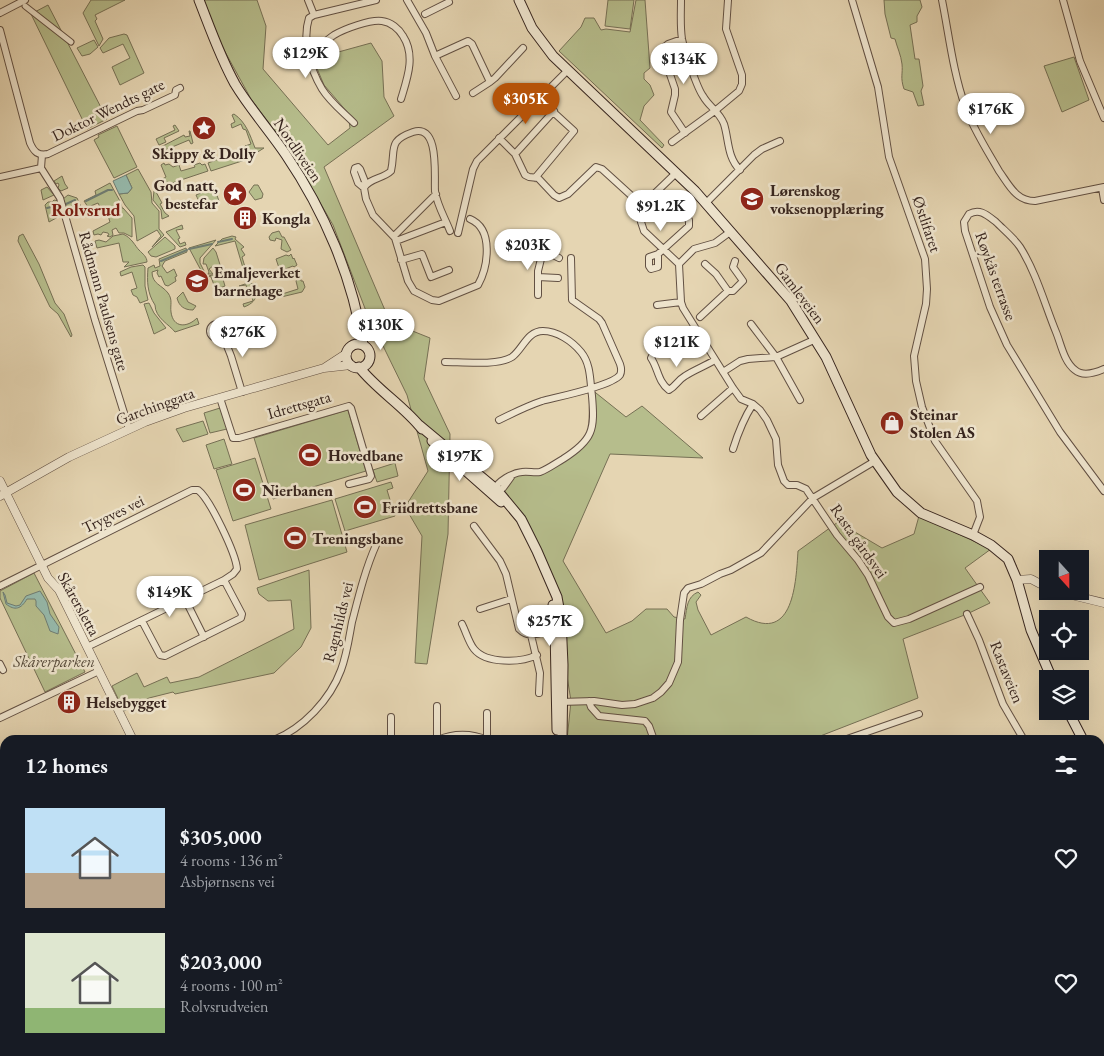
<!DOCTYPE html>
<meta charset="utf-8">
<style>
:root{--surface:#171b24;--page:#20242c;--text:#f1f3f6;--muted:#9ea1a6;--accent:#b45309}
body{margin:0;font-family:"EB Garamond",serif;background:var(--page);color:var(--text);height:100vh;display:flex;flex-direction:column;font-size:19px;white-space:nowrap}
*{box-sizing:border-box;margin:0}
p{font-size:16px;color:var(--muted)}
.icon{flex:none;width:28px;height:28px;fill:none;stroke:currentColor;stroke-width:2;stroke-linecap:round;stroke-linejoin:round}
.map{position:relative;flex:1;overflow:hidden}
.drawer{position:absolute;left:0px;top:735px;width:1105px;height:321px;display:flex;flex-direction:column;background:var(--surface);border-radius:15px 15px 0 0;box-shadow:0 5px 20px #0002}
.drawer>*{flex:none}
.needle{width:32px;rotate:159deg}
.controls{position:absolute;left:1039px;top:550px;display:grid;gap:10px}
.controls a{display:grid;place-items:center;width:50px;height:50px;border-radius:0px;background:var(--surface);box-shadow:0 5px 20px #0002;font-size:25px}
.price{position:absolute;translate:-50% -42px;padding:0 11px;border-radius:18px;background:#fff;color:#222;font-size:16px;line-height:32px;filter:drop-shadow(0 1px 2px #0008)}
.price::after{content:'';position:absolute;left:50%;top:30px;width:15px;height:11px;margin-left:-8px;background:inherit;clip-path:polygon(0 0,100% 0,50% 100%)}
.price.selected{background:var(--accent);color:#fff}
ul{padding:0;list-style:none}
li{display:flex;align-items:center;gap:15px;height:125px;padding:0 25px}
li span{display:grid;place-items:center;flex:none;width:140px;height:100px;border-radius:0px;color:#555}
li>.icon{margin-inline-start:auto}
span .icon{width:60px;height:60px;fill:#fffc;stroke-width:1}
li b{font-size:21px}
h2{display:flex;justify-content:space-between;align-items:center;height:60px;padding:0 25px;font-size:21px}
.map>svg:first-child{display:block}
.green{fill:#b6bd8c;stroke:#767055}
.water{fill:#96b9ab;stroke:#707d73}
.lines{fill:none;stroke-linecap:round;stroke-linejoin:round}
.stream{stroke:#707d73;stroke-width:2}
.pedestrian-casing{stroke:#625043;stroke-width:7}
.minor-casing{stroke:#625043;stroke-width:8}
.tertiary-casing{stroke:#625043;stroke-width:9}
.secondary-casing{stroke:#36241e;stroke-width:11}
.motorway-casing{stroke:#36241e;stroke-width:13}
.pedestrian{stroke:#eee4cd;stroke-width:5}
.minor{stroke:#eee4cd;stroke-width:6}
.tertiary{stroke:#eee4cd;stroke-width:8}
.secondary{stroke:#eee4cd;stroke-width:9}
.motorway{stroke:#e5d5b2;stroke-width:11}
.labels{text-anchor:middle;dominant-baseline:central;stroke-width:5;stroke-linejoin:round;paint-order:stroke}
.street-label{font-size:16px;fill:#36241e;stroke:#eee4cd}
.poi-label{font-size:16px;font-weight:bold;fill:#36241e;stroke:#eee4cd;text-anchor:start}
.park-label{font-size:16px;font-style:italic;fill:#564a3a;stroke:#eee4cd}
.neighbourhood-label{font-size:18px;font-weight:bold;fill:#7a1f14;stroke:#eee4cd}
</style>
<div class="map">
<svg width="1104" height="1056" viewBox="0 0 1104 1056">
<rect width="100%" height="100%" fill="#e5d5b2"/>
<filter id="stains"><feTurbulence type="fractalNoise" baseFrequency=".004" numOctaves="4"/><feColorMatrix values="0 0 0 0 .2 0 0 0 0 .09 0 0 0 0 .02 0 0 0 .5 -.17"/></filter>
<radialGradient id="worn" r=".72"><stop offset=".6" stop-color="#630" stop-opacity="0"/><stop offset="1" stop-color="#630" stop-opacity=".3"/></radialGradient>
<path class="green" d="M91,0H125L95,15L97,19L95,21L103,39L99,46L83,13Z
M204,0H257L266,26L263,69L328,145L350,128L348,113L324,85L313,59L371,43L382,61L384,97L394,116L324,167L390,322L430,338L424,379L450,434L448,534L427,664L415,663L422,536L405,507L428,471L407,395L366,311L333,225L292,154L251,99L218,39Z
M608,0H634L630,29L605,26Z
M636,0H645L650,68L644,73V79L650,85L654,95L644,106L640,120L664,145L662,148L559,51L581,27L585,18H594L601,30L606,29L630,32Z
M884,0H920L922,7L917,16V22L910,25L915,59H919L923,86L921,91L924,105L918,106L913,92L904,89C900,77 903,74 902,64C901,55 897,47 895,39L891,38L885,14Z
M48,5L107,119L87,129L31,14Z
M124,34L127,35L144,73L120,85L112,67L130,58L123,44L103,53L100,48L109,38Z
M94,40L98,47L90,54L82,56L77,48Z
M1074,57L1089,100L1062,112L1044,66Z
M234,114C246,122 250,135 255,148H264L245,160L211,171L208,163L230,155V154L243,149H245V146L251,144L246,130L243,129L241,124L232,128L231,124L235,122L232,115Z
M175,125L179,131L164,138L166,142L159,145L156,139L175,130L173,126Z
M117,126L137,167L114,178L94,140L99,137L98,135Z
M189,131H190L193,143L191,144L189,140L165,150L167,156L164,157L161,147L184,135L185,137L190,136Z
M164,163L165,165L169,164L173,167L179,165L181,171L195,167L194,165L200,163L202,165L205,164L208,171L169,184L168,182L154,189L153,184L166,177L161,165Z
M138,169L151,192L152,203L159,211V229L164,235L152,247L161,236L157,230L137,241L134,216L125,205L119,194L128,193L132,188L126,175Z
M62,176L65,184L68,188L61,191L58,188L59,185L58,183L56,184L54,181Z
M110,183L121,203L122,208H123L132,218V237L124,233H119L116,228L112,230L113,235L110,237L107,236L109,235L108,233L103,232L101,235L98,234L94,235L93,231L110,222L108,216L105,217L98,203L88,207L84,201L96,195L95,191Z
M254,185H258L263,194L262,198L255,200L249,192Z
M47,187L54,195L43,200L41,190Z
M214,187L219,201C208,208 202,209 196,195L201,193V191L204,190L205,192Z
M226,188L230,191H237L239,194V199L228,204L226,200L229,197L224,189Z
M155,190L162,203L160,204L165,213L169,216L162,219L161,210L153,200L154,191Z
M68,195L77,198L81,207C78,210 74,212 70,210L67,212L63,199Z
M54,200L59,201L61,211L58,217L49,222L45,205L48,202H52Z
M182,225L183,229L176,230L180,238L178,239L180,244L185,242L186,245L180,247L166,232Z
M279,231L282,237H284L291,250L287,252L281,249L282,240L276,238L275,241L270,240L269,237L272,233Z
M23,234L39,264L55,303L64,314L72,335L71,337L58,314L50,307L18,241L19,236Z
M123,234C132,238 135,246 139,250C143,254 147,257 147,262L124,267L129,262H123L119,243L97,248L95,241L99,240L106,242L113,236Z
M232,236L236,237L235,239L244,247L241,249L245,255L242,257L245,267L243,268L235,241L215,246L222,239Z
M165,237L175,246V249L156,257L151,256L148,252Z
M216,240L200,258V263L206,275L204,276L189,248Z
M186,248L187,252L165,261L162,266L167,273L174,269L177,276L175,277L176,281L168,286L165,285L161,276L159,277L157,273L158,270L152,272C152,284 162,285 168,293C173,300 170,305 171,312C173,328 187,328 197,318L199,324L175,332C170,325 155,318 155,305C147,293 147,281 148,268L154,265L155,268L160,266L159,259Z
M213,248L216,252L222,271L217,272L218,266H213L209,269L213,274H208L209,272L206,264H203L204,258Z
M291,254L293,259L294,258L297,265L294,267L293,266L280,271L276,259L286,255L289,256Z
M143,265L145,267V286L148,300L140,303L137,297L133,295L131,290L137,288L132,272L121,276L120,272L131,267Z
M296,270L300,271L301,281H303L305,287L302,292L277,298L276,296L298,289L296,281L298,278L296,271L271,277Z
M212,275L222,276L225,286L217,289L212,286L214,285L211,277L209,276Z
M251,282L250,283L254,284L256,283V286L250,287L252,293L257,292C256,300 252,304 244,307L243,304L253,301L251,293H248L246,285L239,286Z
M183,292L188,302L196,306L193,310C184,310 179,306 177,298Z
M149,303L154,313L166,328L154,334L144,304Z
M591,389L626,417L642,406L703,458L610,454L563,561L606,633L632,621L646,609H667L674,617L685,619C687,607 687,597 698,592L701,595L696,602L698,610L711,635L746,617C794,644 796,581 798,551L838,522L882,548L914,534L919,516L991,549L965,568L990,603L967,614L903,639L918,698L810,740H567L571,701L555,601L547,575L500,485L515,474L534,473L573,453L592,427Z
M220,408L227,429L210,433L204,413Z
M348,410L366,471L273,499L254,438Z
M203,421L208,434L183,442L176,429Z
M224,439L232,464L214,469L206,445Z
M255,458L271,509L233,521L216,470Z
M395,463L398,476L377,482L373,470Z
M391,482L393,488L387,490L395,516L345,531L335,499Z
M332,500L347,552L259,580L245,525Z
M309,570L311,628L301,647L274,673L175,694L173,692L149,698L124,711L112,686L137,673L144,687L167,677L170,683L199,677L294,629L291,600L268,601L259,594L257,588Z
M34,573L85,672L45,692L0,598V591Z
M39,1051H116L118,1056H33Z"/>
<path class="water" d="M126,175L132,188L128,193L119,194L113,181Z
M40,591L47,602L50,614L59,627L58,634L50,631L44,615L36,606V601L35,599H27C21,609 15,611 6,604L3,592L5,595L7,603L16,606L20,605L26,596Z"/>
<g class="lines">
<path class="stream" d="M86,201L108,190H112
M66,204L75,200
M47,208L59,205
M218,242L232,239
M189,249L212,244
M161,261L187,250
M44,1051L47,1056"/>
<g class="pedestrian-casing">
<path id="pedestrian" d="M25,6L71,42"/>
</g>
<g class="minor-casing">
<path id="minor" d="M308,0L314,15
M407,0L426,33L435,56L456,96
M681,0C681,13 680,26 682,39C684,49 697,88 703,96C709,107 719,111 724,124C729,140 727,157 740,170
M852,0L878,87L889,157L925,259L927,289L926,304L914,356L916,381L922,407L935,441L977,501L980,517L973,535
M942,0C949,35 953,72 965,106C973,129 987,150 999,171C1009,185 1016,201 1035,201L1104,187
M1063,0L1080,61L1104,118
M0,13L25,0
M425,14L449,2
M0,30L30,143C34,152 38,156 48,154L137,111L143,110L175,95L176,90L180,88
M682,39L668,44L663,48V54L675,89V95L671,112L685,133
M308,51C319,49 325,41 334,35C344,29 371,19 382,21C391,22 399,29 403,36C416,56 407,79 401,99
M435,56L468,41L472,44L490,82L495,78L523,48
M473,93L490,82
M354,123C343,112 330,102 322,89C310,69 302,40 309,18L314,15L376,0
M499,138L515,154L525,175L529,177L538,178L554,195L559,198L568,194L596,167L602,169L635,199L639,204L649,199L676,173
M672,142L716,110L739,91L742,84V75L726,29L728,0
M515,154L554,111
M42,155L41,168L60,198L95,320L129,429
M0,177L41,168
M535,178L574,131L539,99
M364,188L358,183L354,172L355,168L358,167L360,169L366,184
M1102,188L1104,200
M706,203L754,155L762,149L780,141
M639,204L641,222L644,231L679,264
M450,231C445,218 437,205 435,191C434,177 440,123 413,132C387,141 396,149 391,171C383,179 369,178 364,188L366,199L373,215L395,238L408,281L414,291L432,300L439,301L478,285C488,267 494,229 470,219
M730,232L715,243L694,249L679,264L681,302L683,308L733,388L741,399L753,404L760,410L767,420L776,439L778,465L784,481L788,485H797L806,489L837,535L858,560L868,575L888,617L894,623L909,619L980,587
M458,233L473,169L477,161L567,71
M394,236L436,194
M396,241L446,222
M534,245L559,258
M658,254L689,226V220L676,208
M658,254V267L651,269L649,266V257Z
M401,260L422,254L431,277L449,270
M705,264L716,274L728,291
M538,277L558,278
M538,295V271L543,251
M657,305L681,302
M700,317L728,291H733L743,281L733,267L735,261
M751,324L776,357L800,400
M210 331a7 7 0 1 1 14 0a7 7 0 1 1-14 0Z
M697,332C683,340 667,343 653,354L651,358C658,368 658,382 669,390C676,386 678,380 685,376C694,370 705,366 715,360
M223,336L231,356L242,392
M445,362C461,362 498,366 512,357C523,349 527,331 543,331C557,331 572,341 581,352C591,364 590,381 592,396C595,430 593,440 563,459C556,463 548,469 540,472C534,473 528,471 522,472C512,473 498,481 494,490
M1104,369C1095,373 1083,377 1075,370C1064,362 1061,344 1056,332C1045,305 1036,272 1020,247C1014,238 1004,230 996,222C987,215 980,208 969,214L964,222L965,231L990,307L1007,345L1060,432L1104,491
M723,372L740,361L748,359L776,357L816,339
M220,398L233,438H239L349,406L351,408L371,476L369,479L349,484
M701,416L733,388
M499,420C513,413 527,406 542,401C557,397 612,386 620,375C622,371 621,367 620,364L602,323L599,319L572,300L571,258
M733,449C738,433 744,418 753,404
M495,493L503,488L511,477
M474,526L500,561L506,574L519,629C532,642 543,628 558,631
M0,586L192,490H198C210,499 236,554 237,569L233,574L224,580L87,647
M185,599L204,637
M480,609L511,599
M967,614L979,640L1003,704L1024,740
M142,621L160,655L165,656L241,618L242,614L224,580
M462,624C466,632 469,643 474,649C486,664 521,663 537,655
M531,635L540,673L539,693
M0,664L3,670
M589,701L591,707L599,716L645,721L649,726L654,740
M560,702L594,701L622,705L635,704L653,698L661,692L669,683L678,662L680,620L684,593L688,588L701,584L720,574L731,570L761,553L813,498L875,461
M437,706V740
M391,717V740
M0,718L99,671
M274,740C303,728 330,700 341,670C347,654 349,638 352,622C359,595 365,570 376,545
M438,740C453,733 472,733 487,740V713
M844,740L919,714
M1100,866L1104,875
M1100,981L1104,990
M1100,1006H1104
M0,1009L5,1007
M937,1051L945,1056
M992,1051V1056
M1079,1051V1056
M261,1056L266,1051
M478,1056L480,1051"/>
</g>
<g class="tertiary-casing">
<path id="tertiary" d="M324,368L347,353
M0,481L48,578L59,590L133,740
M0,496L69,457L145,422L184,408L324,368L351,365
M1017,580L1031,579L1048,588
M1055,591L1104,603
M302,1051L306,1056"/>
</g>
<g class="secondary-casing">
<path id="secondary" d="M199,0C210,28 220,57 235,84C250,109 270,131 286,155C324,211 353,278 363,345
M519,0L532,28L553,56L695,191L791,301L826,357L871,455L897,492L921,513L973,535L991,545L1008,559L1017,580L1031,630L1052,679
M346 356a12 12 0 1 1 24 0a12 12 0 1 1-24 0Z
M359,367C377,390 404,406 422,429
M419,425L497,490L521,519L537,551L557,597L561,619L563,665L562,740
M432,441L501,502
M553,605L555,628L557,730
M1068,711L1083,740
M1100,772L1104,779
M0,942L5,940
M0,949L5,947
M858,1051L864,1056"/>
</g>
<g class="motorway-casing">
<path id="motorway" d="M0,970L5,968
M0,982L5,980
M615,1051L616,1056
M692,1051V1056
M742,1051L751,1056
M767,1051L776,1056"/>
</g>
<use href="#pedestrian" class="pedestrian"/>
<use href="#minor" class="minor"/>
<use href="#tertiary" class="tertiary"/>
<use href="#secondary" class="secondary"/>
<use href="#motorway" class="motorway"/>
</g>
<defs>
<g id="sight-disc" transform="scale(1.25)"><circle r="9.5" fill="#8f2418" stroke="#eee4cd"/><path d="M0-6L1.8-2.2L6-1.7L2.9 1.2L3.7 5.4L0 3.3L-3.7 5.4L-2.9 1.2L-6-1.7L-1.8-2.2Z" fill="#fff"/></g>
<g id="school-disc" transform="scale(1.25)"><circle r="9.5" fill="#8f2418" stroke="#eee4cd"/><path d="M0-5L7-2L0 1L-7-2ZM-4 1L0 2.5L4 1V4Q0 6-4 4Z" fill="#fff"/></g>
<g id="building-disc" transform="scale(1.25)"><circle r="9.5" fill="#8f2418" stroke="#eee4cd"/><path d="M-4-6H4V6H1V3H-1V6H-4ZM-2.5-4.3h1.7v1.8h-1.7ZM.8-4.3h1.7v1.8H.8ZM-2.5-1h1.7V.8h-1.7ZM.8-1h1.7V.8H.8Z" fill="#fff"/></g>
<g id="shop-disc" transform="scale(1.25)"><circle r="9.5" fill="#8f2418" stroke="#eee4cd"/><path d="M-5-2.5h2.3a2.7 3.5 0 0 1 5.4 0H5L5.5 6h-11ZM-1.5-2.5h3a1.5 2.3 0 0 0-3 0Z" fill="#fff"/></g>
<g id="stadium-disc" transform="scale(1.25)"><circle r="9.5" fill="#8f2418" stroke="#eee4cd"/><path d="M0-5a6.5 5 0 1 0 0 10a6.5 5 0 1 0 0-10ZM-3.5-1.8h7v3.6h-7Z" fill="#fff"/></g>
</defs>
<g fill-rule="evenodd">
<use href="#sight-disc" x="204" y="128"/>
<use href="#sight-disc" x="235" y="194"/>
<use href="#school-disc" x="752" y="199"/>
<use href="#building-disc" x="245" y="218"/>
<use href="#school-disc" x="197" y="281"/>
<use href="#shop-disc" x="892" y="423"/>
<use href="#stadium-disc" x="310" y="455"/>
<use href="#stadium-disc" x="244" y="490"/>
<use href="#stadium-disc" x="365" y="507"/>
<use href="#stadium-disc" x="295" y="538"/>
<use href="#building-disc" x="69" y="702"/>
</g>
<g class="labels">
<g class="street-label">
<text transform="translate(108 110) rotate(-26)">Doktor Wendts gate</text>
<text transform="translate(298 150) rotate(56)">Nordliveien</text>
<text transform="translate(927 224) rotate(71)">Østlifaret</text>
<text transform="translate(996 276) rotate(70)">Røykås terrasse</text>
<text transform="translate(800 293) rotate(53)">Gamleveien</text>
<text transform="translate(104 301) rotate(74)">Rådmann Paulsens gate</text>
<text transform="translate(299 405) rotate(-16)">Idrettsgata</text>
<text transform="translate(155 406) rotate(-20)">Garchinggata</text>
<text transform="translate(113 514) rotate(-26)">Trygves vei</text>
<text transform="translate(859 541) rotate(55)">Rasta gårdsvei</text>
<text transform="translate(79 604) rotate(61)">Skårersletta</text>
<text transform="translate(338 622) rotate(-76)">Ragnhilds vei</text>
<text transform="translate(1007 672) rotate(68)">Rastaveien</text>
</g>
<g class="poi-label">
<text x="204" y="153" text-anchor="middle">Skippy &amp; Dolly</text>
<text x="218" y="185" text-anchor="end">God natt,<tspan x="218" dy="18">bestefar</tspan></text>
<text x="770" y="190">Lørenskog<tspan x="770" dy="18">voksenopplæring</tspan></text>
<text x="262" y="218">Kongla</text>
<text x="214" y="272">Emaljeverket<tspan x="214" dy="18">barnehage</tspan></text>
<text x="910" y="414">Steinar<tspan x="910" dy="18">Stolen AS</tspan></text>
<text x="328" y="455">Hovedbane</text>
<text x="262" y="490">Nierbanen</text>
<text x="382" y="507">Friidrettsbane</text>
<text x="312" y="538">Treningsbane</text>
<text x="86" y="702">Helsebygget</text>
</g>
<g class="park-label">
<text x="54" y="661">Skårerparken</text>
</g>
<g class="neighbourhood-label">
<text x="86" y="209">Rolvsrud</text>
</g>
</g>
<rect width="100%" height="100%" filter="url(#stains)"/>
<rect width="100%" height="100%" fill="url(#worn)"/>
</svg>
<div class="controls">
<a><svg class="needle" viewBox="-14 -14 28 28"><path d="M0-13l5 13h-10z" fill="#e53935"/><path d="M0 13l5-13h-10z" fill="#9ea1a6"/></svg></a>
<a><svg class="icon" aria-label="locate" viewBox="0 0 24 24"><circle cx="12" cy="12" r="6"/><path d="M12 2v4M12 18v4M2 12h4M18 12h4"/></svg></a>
<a><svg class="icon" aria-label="layers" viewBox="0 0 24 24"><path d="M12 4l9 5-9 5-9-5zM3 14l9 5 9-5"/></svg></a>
</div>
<b class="price" style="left:306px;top:79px">$129K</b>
<b class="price" style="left:684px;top:85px">$134K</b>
<b class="price selected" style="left:526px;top:125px">$305K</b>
<b class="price" style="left:991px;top:135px">$176K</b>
<b class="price" style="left:661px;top:232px">$91.2K</b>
<b class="price" style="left:528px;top:271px">$203K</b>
<b class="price" style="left:381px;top:351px">$130K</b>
<b class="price" style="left:243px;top:358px">$276K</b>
<b class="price" style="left:677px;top:368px">$121K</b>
<b class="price" style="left:460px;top:482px">$197K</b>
<b class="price" style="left:170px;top:618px">$149K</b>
<b class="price" style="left:550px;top:647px">$257K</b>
<section class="drawer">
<h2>12 homes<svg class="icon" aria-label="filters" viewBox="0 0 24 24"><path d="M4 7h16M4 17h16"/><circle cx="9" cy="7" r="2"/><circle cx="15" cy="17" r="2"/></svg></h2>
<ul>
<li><span style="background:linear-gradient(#bfe0f5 65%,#b9a48a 0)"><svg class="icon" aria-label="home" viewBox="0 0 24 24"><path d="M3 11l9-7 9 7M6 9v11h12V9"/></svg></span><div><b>$305,000</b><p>4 rooms · 136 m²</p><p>Asbjørnsens vei</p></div><svg class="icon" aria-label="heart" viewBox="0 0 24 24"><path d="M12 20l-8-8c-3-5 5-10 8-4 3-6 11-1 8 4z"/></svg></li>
<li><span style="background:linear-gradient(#dfe7d0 75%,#8fb573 0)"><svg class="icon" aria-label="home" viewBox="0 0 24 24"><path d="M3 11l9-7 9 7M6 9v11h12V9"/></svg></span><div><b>$203,000</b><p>4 rooms · 100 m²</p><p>Rolvsrudveien</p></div><svg class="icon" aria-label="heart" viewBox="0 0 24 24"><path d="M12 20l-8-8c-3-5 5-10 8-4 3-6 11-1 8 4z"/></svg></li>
</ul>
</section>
</div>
